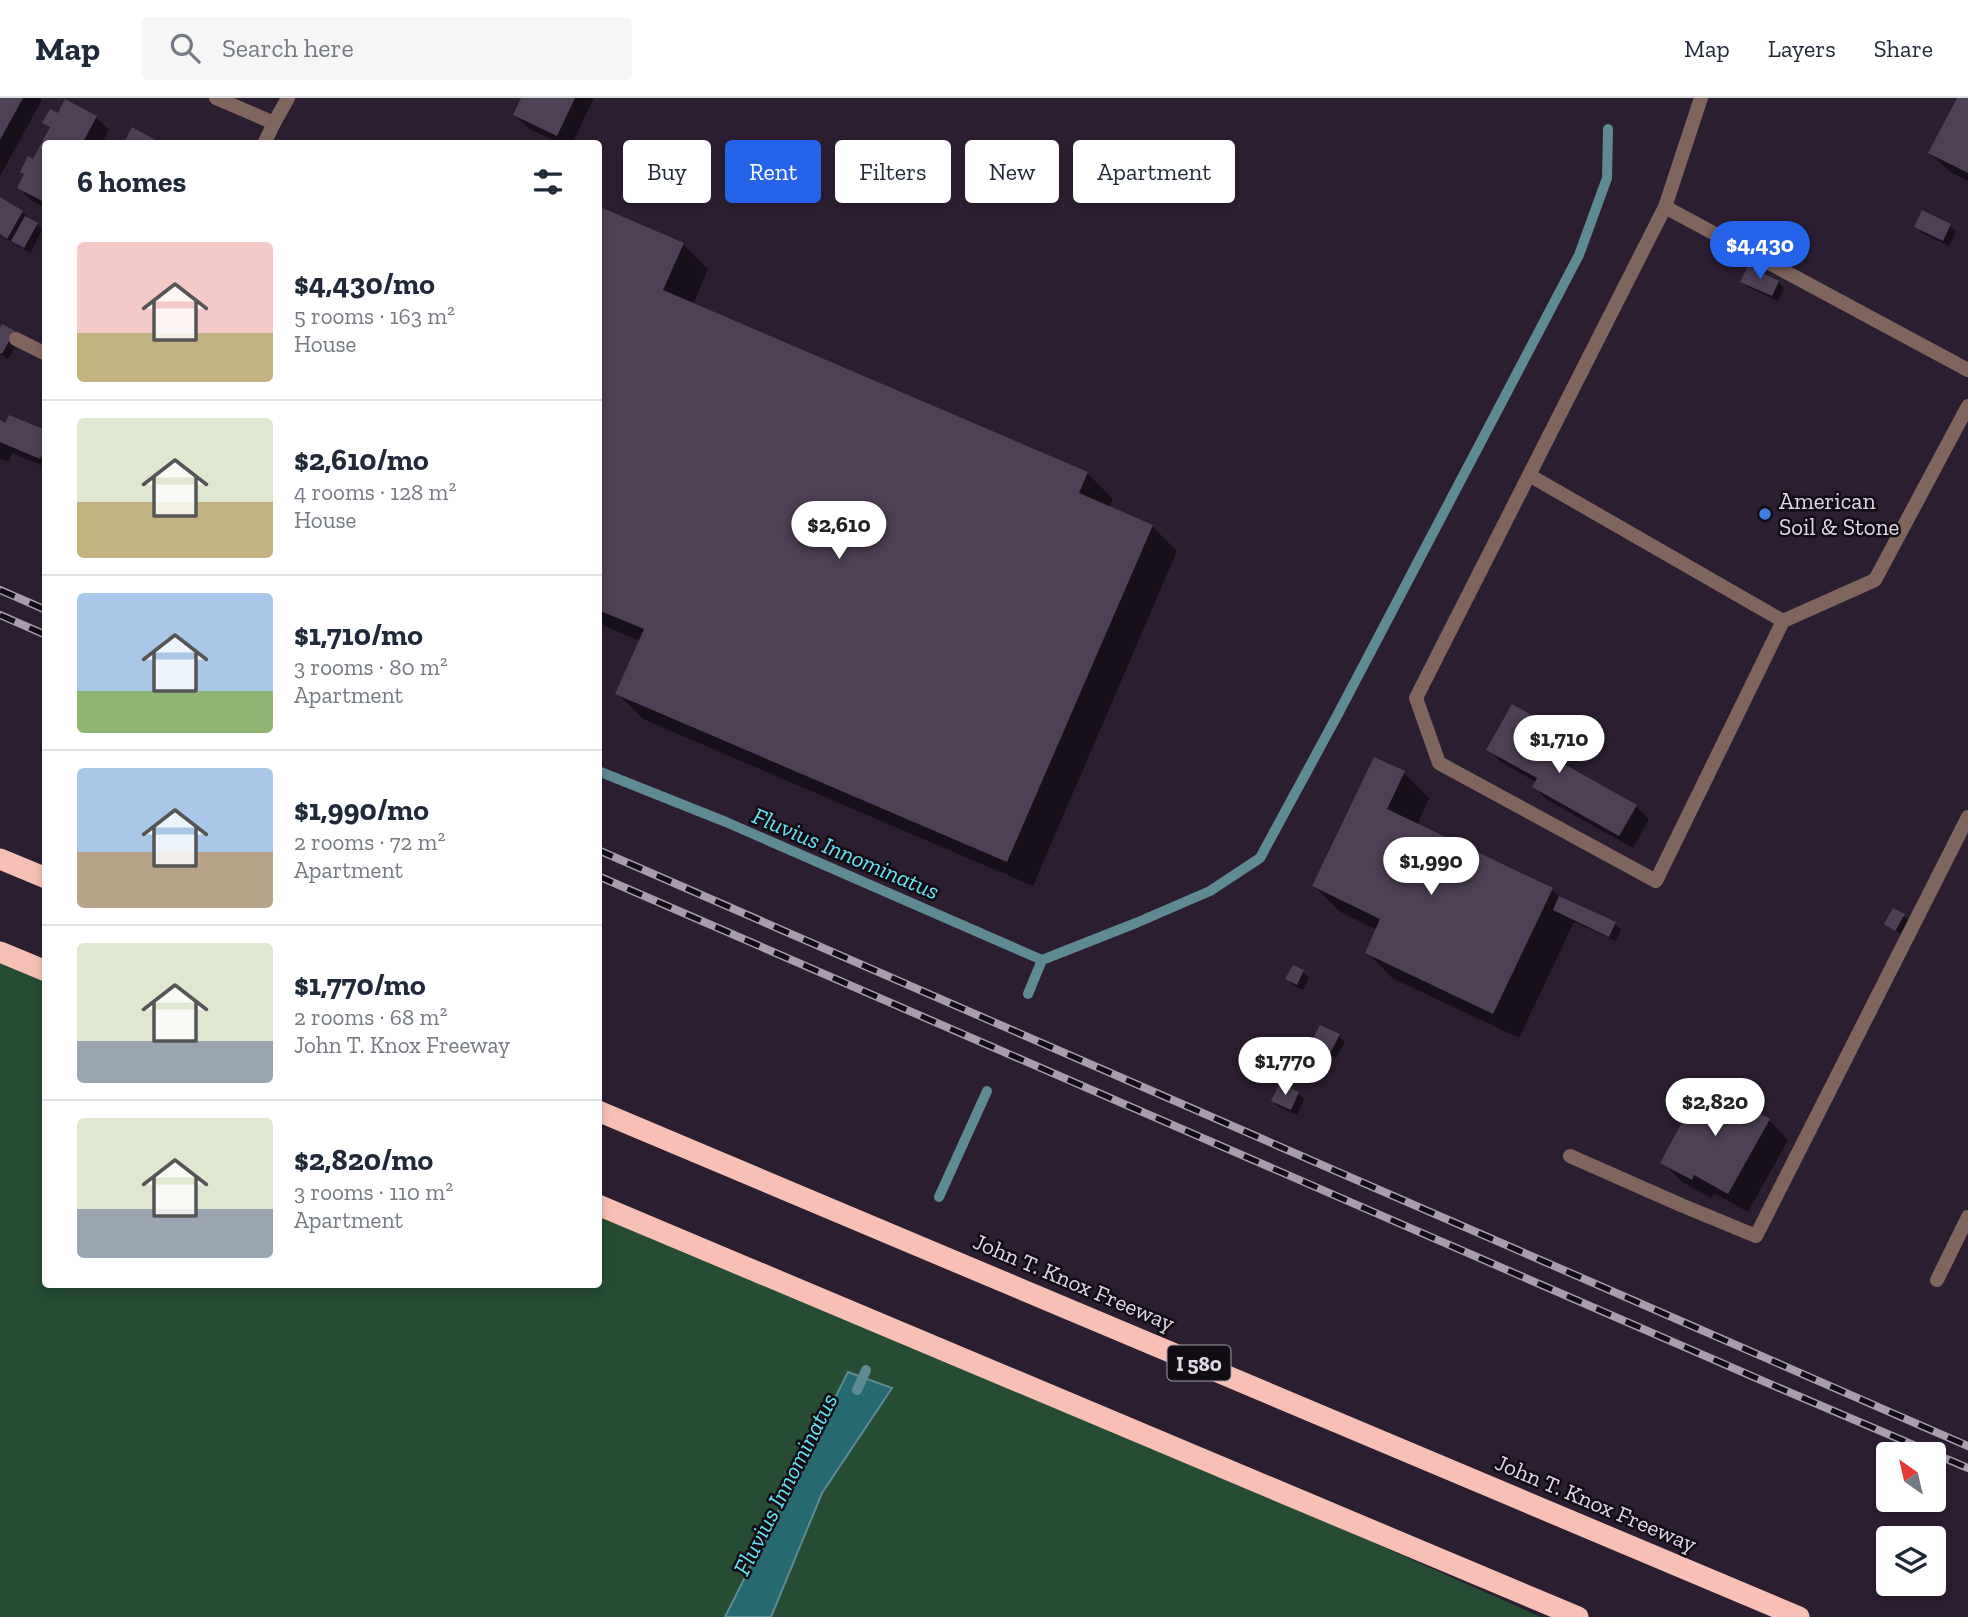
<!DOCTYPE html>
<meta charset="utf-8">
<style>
:root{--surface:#fff;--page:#f6f6f7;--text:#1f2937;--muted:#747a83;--line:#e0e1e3;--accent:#2563eb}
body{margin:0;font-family:"Zilla Slab",serif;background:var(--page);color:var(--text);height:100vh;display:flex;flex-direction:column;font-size:26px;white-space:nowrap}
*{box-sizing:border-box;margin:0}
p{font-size:23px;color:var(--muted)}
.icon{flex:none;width:38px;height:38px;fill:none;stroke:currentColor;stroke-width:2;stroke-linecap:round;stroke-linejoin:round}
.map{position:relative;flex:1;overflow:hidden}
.side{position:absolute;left:42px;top:42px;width:560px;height:1148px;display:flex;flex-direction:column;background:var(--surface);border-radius:7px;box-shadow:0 4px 10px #0003}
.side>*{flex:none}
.guide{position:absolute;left:623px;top:42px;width:665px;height:63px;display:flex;gap:14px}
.needle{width:46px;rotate:326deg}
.fabs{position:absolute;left:1876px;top:1344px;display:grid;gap:14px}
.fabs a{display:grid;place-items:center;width:70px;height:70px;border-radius:7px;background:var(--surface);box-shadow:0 4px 10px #0003;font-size:35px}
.price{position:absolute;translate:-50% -60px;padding:0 16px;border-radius:24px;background:#fff;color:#222;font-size:23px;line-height:46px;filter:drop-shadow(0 2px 4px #0008)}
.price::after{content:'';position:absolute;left:50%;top:42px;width:21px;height:16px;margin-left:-10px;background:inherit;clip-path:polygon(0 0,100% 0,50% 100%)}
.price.selected{background:var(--accent);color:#fff}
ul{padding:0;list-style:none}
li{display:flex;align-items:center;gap:21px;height:175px;padding:0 35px}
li+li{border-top:2px solid var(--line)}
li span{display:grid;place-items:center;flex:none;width:196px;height:140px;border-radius:7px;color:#555}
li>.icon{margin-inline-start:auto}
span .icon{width:84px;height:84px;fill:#fffc;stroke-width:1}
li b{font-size:30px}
h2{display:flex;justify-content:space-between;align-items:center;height:84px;padding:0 35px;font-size:30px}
.chip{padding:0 24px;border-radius:7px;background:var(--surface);box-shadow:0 4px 10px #0003;font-size:24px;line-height:63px}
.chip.selected{background:var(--accent);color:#fff}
header{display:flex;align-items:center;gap:42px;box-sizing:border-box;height:98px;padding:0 35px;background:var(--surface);border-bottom:2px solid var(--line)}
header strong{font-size:33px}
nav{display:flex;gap:38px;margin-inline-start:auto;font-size:24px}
.search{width:490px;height:63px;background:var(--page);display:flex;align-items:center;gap:18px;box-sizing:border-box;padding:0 24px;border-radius:7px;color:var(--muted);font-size:26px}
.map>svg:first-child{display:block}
.green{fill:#264c33}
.water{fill:#276971;stroke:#5e8a94;stroke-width:2}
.shadow{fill:#0007}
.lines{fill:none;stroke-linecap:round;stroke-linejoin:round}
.stream{stroke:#5e8a94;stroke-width:10}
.building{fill:#4e4055}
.lane{stroke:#80645e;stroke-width:14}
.street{stroke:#80645e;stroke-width:14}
.highway{stroke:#f8c0b5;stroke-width:21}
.rail-casing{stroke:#a79dac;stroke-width:8}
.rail{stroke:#110b13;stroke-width:5;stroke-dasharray:16;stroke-linecap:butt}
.shop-dot{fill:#3f7fe0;stroke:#110b13;stroke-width:2.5}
.labels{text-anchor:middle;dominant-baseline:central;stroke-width:5;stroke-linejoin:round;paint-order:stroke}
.shield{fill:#110b13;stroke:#a29aa6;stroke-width:2}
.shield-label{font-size:21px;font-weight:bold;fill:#e0d8e5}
.poi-label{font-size:23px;fill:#e0d8e5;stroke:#110b13;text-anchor:start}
.street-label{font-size:23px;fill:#e0d8e5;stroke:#110b13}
.water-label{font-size:24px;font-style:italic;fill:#65e4f4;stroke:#110b13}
</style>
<header>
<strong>Map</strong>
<div class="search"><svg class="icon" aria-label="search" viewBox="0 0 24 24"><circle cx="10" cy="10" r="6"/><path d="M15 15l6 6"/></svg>Search here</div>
<nav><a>Map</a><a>Layers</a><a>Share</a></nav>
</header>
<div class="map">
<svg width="1968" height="1519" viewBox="0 0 1968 1519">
<rect width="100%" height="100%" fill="#2b1e31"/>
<path class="green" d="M0,854L45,873L46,1186H598L599,1107L894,1232L1541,1519H0Z"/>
<path class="water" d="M848,1274L892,1290L822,1395L771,1519H725Z"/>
<path class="shadow" d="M0,0H40L42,2L0,78Z
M523,0H594L572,46H561L528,30L515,17Z
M1959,0H1968V83L1950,74L1930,55Z
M96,19L109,32L101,46H46V110L32,103L19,90L51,31L45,25Z
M0,101L22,114L42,132L30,155L0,137Z
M598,110L683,146L708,171L693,207L1087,375L1113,401L1109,410L1152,428L1177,453L1033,788L643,621L618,596L640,543L598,525Z
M1923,114L1950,128L1956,133L1949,148L1922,135L1916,129Z
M1742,183L1778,184L1784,190L1778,203L1748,189Z
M0,234L20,241L8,261L0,256Z
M0,324L46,334V369L12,355L9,364L0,361Z
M1536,621L1548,634L1537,653L1636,708L1649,721L1633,750L1547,702L1534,689L1536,684L1501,664L1489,652Z
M1374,661L1404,675L1429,700L1417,727L1552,792L1562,801L1615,826L1621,832L1616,843L1574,824L1519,940L1392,880L1367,854L1377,832L1339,813L1314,788Z
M1903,817L1909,823L1902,837L1886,826Z
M1303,874L1309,880L1303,892L1293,887L1288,881Z
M1339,938L1345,944L1336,960L1318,952L1312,946Z
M1298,995L1304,1001L1297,1017L1279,1009L1273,1003Z
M1733,999L1742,1008L1769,1022L1788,1042L1748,1114L1714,1095L1711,1100L1682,1084L1663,1064Z"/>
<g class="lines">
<path class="stream" d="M598,673L726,724L1042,862
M1042,862L1136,825L1210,793L1260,760L1338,616L1579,157L1607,80L1608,31
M1028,896L1042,862
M939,1099L987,993
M857,1292L866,1272"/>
</g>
<path class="building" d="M0,0H23L0,42Z
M521,0H575L557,38L513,17Z
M1957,0H1968V75L1928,55Z
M65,1L97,18L82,46H46V105L17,90L24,76L20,74L28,58L33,61L50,29L42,25L50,11L58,15Z
M132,29L163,46H123Z
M0,99L23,113L7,141L0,136Z
M598,108L684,145L663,192L1088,374L1079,395L1153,427L1007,764L615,596L644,531L598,512Z
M1922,112L1951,126L1943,143L1914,129Z
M25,118L38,125L24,150L11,143Z
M1748,168L1779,183L1772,198L1740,184Z
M2,226L15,233L2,256L0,255V230Z
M9,317L46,332V348L40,361L0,344V322L5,325Z
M1512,606L1537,620L1523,643L1637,707L1619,738L1532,689L1537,680L1486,652Z
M1374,659L1405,673L1387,711L1553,790L1493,916L1365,855L1380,821L1312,788Z
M1559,798L1616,824L1609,839L1553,812Z
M1893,810L1905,816L1895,833L1884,826Z
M1293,867L1304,872L1297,887L1285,881Z
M1320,927L1340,936L1330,956L1310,946Z
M1705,982L1734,998L1733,1001L1770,1021L1728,1096L1694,1077L1692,1082L1660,1065Z
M1280,985L1299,994L1291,1012L1271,1003Z"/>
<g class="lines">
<path class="lane" d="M1701,0L1665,109L1968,272
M264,46L274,25
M1665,109L1416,600L1439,665L1656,783L1783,523L1875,482L1968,308
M16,241L46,256
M1529,377L1783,523
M1570,1058L1681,1107L1756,1138L1968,719
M1937,1182L1968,1119"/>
<path class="street" d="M216,0L274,25L288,0"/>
<path class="highway" d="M0,761L46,780
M0,854L46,873
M598,1013L1799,1519
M598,1107L1578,1519"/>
<g class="rail-casing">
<path id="rail" d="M0,492L46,512
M0,517L46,537
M598,752L1968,1348
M598,778L1784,1292L1968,1370"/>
</g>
<use href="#rail" class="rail"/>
</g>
<circle class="shop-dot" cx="1765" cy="416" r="7"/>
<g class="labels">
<rect class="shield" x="1167.5" y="1247.5" width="63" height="35" rx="5"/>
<g class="shield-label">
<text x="1199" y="1265">I 580</text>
</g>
<g class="poi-label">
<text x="1779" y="403">American<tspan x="1779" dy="26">Soil &amp; Stone</tspan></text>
</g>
<g class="street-label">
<text transform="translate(1074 1184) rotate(23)">John T. Knox Freeway</text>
<text transform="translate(1596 1405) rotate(23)">John T. Knox Freeway</text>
</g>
<g class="water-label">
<text transform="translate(846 755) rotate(23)">Fluvius Innominatus</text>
<text transform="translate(785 1386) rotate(-63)">Fluvius Innominatus</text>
</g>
</g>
</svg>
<div class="fabs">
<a><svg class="needle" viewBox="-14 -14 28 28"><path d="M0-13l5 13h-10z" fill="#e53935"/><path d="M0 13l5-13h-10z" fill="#747a83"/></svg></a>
<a><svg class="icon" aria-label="layers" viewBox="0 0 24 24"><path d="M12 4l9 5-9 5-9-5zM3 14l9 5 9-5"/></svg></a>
</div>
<b class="price selected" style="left:1760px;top:183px">$4,430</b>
<b class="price" style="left:839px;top:463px">$2,610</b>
<b class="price" style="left:1559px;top:677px">$1,710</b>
<b class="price" style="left:1431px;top:799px">$1,990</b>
<b class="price" style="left:1285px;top:999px">$1,770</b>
<b class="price" style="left:1715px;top:1040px">$2,820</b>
<div class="guide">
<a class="chip">Buy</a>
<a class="chip selected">Rent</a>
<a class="chip">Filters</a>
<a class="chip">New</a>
<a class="chip">Apartment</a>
</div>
<section class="side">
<h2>6 homes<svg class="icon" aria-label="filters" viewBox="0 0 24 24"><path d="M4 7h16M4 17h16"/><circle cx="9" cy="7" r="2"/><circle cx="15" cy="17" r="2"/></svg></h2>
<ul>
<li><span style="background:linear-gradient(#f6c9c9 65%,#c2b280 0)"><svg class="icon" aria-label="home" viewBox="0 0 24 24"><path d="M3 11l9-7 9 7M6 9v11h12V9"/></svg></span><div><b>$4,430/mo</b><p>5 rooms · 163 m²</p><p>House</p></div></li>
<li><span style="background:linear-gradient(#dfe7d0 60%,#c2b280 0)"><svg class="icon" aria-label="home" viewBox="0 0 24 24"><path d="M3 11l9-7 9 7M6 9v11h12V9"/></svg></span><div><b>$2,610/mo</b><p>4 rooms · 128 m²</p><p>House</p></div></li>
<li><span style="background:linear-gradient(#a9c7e8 70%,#8fb573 0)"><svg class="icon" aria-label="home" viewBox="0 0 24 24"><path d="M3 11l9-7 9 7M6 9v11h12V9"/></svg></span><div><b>$1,710/mo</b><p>3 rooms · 80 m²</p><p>Apartment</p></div></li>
<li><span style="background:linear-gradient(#a9c7e8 60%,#b9a48a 0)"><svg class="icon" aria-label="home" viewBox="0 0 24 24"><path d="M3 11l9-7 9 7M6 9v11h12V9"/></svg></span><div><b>$1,990/mo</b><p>2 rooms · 72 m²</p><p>Apartment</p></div></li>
<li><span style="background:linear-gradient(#dfe7d0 70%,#9aa5b1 0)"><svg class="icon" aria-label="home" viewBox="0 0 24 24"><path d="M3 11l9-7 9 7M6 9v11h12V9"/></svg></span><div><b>$1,770/mo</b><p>2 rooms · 68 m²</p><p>John T. Knox Freeway</p></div></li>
<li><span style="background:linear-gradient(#dfe7d0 65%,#9aa5b1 0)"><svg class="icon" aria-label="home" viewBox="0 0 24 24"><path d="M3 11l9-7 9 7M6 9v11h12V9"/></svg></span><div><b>$2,820/mo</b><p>3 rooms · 110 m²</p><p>Apartment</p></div></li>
</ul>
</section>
</div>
